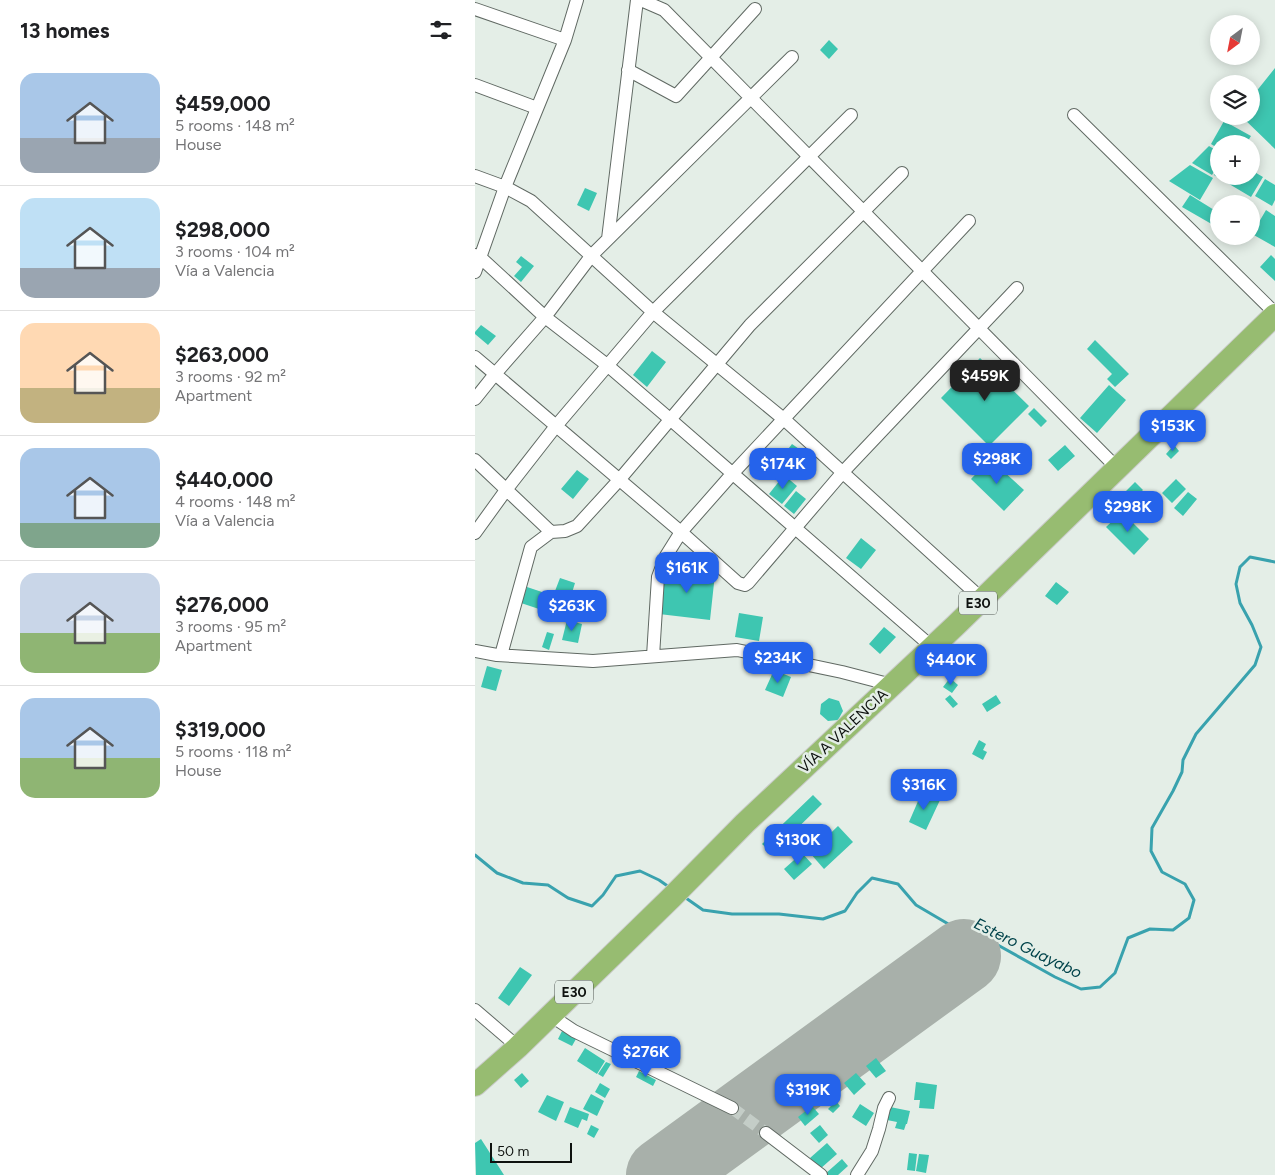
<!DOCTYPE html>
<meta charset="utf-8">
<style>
:root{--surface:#fff;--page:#f2f2f2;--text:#202124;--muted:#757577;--line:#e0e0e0;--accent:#2563eb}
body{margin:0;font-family:Figtree,sans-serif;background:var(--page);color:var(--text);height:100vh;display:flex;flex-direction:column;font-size:19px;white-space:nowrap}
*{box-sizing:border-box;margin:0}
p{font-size:16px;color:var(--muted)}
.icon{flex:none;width:28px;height:28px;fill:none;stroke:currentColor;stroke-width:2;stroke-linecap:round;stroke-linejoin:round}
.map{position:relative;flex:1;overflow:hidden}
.details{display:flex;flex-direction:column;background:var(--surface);width:475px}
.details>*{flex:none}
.needle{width:32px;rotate:212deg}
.controls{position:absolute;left:735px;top:15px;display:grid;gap:10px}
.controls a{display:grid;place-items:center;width:50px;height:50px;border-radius:50%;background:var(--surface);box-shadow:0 2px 12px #0003;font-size:25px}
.scale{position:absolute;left:15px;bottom:12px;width:82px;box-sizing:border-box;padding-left:5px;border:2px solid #0e120f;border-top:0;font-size:14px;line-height:18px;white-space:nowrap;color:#0e120f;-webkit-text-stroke:4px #e4eee7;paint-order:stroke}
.price{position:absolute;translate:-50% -42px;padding:0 11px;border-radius:10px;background:var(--accent);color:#fff;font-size:16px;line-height:32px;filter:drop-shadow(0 1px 2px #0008)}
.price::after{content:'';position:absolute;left:50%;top:30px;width:15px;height:11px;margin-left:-8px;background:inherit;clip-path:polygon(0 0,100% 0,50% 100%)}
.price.on{background:#222;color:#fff}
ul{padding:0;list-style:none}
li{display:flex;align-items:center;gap:15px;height:125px;padding:0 20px}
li+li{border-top:1px solid var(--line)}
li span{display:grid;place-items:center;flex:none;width:140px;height:100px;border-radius:15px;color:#555}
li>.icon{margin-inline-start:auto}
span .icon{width:60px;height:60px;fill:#fffc;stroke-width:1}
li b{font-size:21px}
h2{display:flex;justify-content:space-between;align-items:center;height:60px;padding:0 20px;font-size:21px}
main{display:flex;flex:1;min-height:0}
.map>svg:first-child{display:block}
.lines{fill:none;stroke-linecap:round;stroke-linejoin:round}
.stream{stroke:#39a2ae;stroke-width:3}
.runway{stroke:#a8b0aa;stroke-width:74}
.building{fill:#3ec6b1}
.street-tunnel{stroke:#c4cdc7;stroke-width:12;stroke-dasharray:12 6;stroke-linecap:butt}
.street-casing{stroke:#606963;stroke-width:14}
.highway-casing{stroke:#cacbca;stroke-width:24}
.street{stroke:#fff;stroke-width:12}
.highway{stroke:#97bc71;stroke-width:22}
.labels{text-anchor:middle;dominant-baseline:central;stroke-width:5;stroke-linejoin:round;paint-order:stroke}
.shield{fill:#e4eee7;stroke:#4e5450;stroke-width:1}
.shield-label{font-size:14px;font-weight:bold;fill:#0e120f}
.street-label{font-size:15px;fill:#0e120f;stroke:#e4eee7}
.water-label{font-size:16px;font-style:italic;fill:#01434a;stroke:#e4eee7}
</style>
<main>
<section class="details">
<h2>13 homes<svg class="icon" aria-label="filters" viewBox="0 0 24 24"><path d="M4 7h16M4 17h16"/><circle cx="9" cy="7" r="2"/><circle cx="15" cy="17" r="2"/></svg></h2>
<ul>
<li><span style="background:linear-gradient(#a9c7e8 65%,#9aa5b1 0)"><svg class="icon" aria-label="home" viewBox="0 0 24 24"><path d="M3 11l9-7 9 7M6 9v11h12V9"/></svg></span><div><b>$459,000</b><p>5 rooms · 148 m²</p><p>House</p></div></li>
<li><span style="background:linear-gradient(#bfe0f5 70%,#9aa5b1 0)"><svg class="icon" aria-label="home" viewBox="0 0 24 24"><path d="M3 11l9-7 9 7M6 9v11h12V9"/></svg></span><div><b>$298,000</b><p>3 rooms · 104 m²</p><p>Vía a Valencia</p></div></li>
<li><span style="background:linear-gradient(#ffd9b3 65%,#c2b280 0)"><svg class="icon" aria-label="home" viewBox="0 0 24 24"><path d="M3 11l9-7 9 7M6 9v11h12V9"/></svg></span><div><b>$263,000</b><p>3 rooms · 92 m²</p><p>Apartment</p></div></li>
<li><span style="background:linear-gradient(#a9c7e8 75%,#7fa58c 0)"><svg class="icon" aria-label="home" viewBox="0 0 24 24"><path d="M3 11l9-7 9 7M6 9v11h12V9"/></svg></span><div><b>$440,000</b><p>4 rooms · 148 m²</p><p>Vía a Valencia</p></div></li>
<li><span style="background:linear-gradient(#c9d6e8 60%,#8fb573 0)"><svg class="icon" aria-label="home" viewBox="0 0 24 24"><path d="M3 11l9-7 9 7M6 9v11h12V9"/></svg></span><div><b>$276,000</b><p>3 rooms · 95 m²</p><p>Apartment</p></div></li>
<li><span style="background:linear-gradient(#a9c7e8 60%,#8fb573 0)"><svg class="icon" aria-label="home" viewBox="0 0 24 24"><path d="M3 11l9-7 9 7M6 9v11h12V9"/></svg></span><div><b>$319,000</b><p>5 rooms · 118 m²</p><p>House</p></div></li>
</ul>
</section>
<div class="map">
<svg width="800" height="1175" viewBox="0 0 800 1175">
<rect width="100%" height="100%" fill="#e4eee7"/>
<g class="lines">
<path class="stream" d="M0,855L22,873L48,883L73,885L93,898L117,906L128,895L141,876L165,871L184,880L194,887
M208,896L228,910L257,914H304L348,919L370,911L382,893L397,878L423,884L441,905L475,925L512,939L580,977L606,989L625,987L640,973L653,938L675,929L698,930L714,918L719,900L710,884L687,872L676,851L677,828L698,791L707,772L708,760L721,734L780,665L786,647L777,625L765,603L761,584L765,567L775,557L800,562"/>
<path class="runway" d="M188,1175L489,956"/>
</g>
<path class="building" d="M354,40L363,49L354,59L345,50Z
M800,68V149L766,116H776V98Z
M749,121L776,136L771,144H744V149L736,144Z
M734,146L744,152V163L737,175L717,163Z
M715,165L738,178L725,200L694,181Z
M744,166V176H776V170L788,177L776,197L739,175Z
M790,179L800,185V200L797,206L780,196Z
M110,188L122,193L114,211L102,205Z
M715,195L744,213V220L740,226L707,207Z
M791,210L800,216V247L777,234Z
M796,255L800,259V281L785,267Z
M46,256L59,266L46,282L39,276L47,267L41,262Z
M6,325L21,336L13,345L0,334V332Z
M620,340L654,374L640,387L632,379L637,374L612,349Z
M177,351L191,362L172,387L158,375Z
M505,358L554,406L514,446L466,398Z
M634,385L651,400L622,433L605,418Z
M559,408L572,421L566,427L553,414Z
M317,444L327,451L313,468L304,461Z
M590,445L600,456L583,471L573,460Z
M699,445L704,451L696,459L691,454Z
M515,459L549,490L529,511L496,479Z
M102,470L114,479L98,499L86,489Z
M309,475L322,486L307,504L294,494Z
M701,479L711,489L697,503L687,493Z
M660,482L668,490L654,504L646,496Z
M321,491L331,499L319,514L309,506Z
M713,492L722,499L708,516L699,508Z
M647,512L674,539L659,555L631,527Z
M386,538L401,550L386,569L371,558Z
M189,568L240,574L235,620L184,614Z
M85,578L100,583L96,596L80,591Z
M581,582L594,592L582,605L570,596Z
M52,587L73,594L67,610L46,603Z
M264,613L288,617L284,641L260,637Z
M92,620L107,624L103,643L87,640Z
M409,627L421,637L405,654L394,644Z
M72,632L79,634L74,650L67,647Z
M12,666L27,670L21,691L6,687Z
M299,670L316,677L308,697L290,690Z
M475,678L483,685L477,693L468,687Z
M475,695L483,704L478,708L470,699Z
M521,695L526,703L512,712L507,704Z
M354,698L364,701L368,711L363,720L353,721L345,714L346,704Z
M504,740L511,744L508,750L512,752L508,760L497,754Z
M447,792L465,800L451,830L434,822Z
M338,795L347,804L297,853L287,844Z
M363,826L378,842L349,869L335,853Z
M327,853L337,864L319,880L309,869Z
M45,967L57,975L34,1006L23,998Z
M87,1031L101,1039L97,1046L83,1039Z
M110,1048L130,1061L122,1074L102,1061Z
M401,1058L411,1071L401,1078L391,1066Z
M131,1062L136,1064L128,1077L123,1074Z
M164,1071L181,1080L178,1086L161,1077Z
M47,1073L54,1081L46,1088L39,1080Z
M381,1073L391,1084L379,1095L369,1083Z
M441,1082L462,1085L459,1109L444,1108L445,1100H439Z
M125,1083L135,1089L130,1098L120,1092Z
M116,1094L129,1101L122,1116L108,1109Z
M72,1095L89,1102L81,1121L63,1112Z
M361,1101L365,1106L358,1113L353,1109Z
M385,1104L399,1113L391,1126L377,1117Z
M337,1106L344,1114L330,1126L323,1117Z
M95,1107L114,1114L112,1121L107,1119L103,1128L89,1122Z
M415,1107L435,1111L432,1124H431L429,1130L420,1128L422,1122L412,1120Z
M116,1125L124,1129L119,1138L112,1134Z
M345,1125L353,1135L344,1143L335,1133Z
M6,1139L29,1175H1L0,1143Z
M352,1143L362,1154L345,1169L335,1158Z
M434,1153L442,1154L440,1171L432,1170Z
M444,1154L454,1155L451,1173L441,1171Z
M367,1159L373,1166L363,1175H351L350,1174Z"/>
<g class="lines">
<path class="street-tunnel" d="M257,1108L291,1133"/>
<g class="street-casing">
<path id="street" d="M166,0L189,10L642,468
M0,9L90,40
M153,70L201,96L280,9
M0,85L62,108
M599,115L800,313
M0,176L30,187L56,201L178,312L311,421L507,599
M133,239L162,0
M0,255L6,258L70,317L132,365L196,420L457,647
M0,272L30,187L90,40L102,0
M0,357L206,532L263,583L270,585L273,583L368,472L542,288
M0,399L20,374L70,317L117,255L317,57
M0,460L76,532
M0,533L31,490L81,426L178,312L376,115
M0,651L22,655L118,661L262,650L367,672L417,685
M26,655L56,547L76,532L90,531L102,526L145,479L275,325L427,173
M178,656L183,577L191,556L206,532L258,473L494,221
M0,1010L43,1047
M75,1015L99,1031L257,1108
M291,1133L346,1175
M382,1175L397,1151L404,1129L409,1108L414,1098"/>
</g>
<g class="highway-casing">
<path id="highway" d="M0,1085L43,1047L197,897L270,823L480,626L800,315"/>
</g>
<use href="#street" class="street"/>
<use href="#highway" class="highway"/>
</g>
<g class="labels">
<g class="shield">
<rect x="484" y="591.5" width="38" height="23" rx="4"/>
<rect x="80" y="980.5" width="38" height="23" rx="4"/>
</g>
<g class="shield-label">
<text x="503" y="603">E30</text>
<text x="99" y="992">E30</text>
</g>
<g class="street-label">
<text transform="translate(368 731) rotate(-43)">VÍA A VALENCIA</text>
</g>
<g class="water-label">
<text transform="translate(553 948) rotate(26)">Estero Guayabo</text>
</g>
</g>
</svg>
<div class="controls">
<a><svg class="needle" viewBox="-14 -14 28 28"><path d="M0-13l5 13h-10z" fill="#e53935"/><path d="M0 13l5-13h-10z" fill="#757577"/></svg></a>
<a><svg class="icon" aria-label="layers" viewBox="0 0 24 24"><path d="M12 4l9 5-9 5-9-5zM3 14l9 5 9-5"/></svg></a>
<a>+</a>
<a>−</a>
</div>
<div class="scale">50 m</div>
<b class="price on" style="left:510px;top:402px">$459K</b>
<b class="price" style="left:698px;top:452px">$153K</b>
<b class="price" style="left:522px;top:485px">$298K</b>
<b class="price" style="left:308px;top:490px">$174K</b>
<b class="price" style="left:653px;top:533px">$298K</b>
<b class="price" style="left:212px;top:594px">$161K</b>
<b class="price" style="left:97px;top:632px">$263K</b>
<b class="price" style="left:303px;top:684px">$234K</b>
<b class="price" style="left:476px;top:686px">$440K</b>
<b class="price" style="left:449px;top:811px">$316K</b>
<b class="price" style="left:323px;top:866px">$130K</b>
<b class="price" style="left:171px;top:1078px">$276K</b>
<b class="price" style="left:333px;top:1116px">$319K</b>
</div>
</main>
